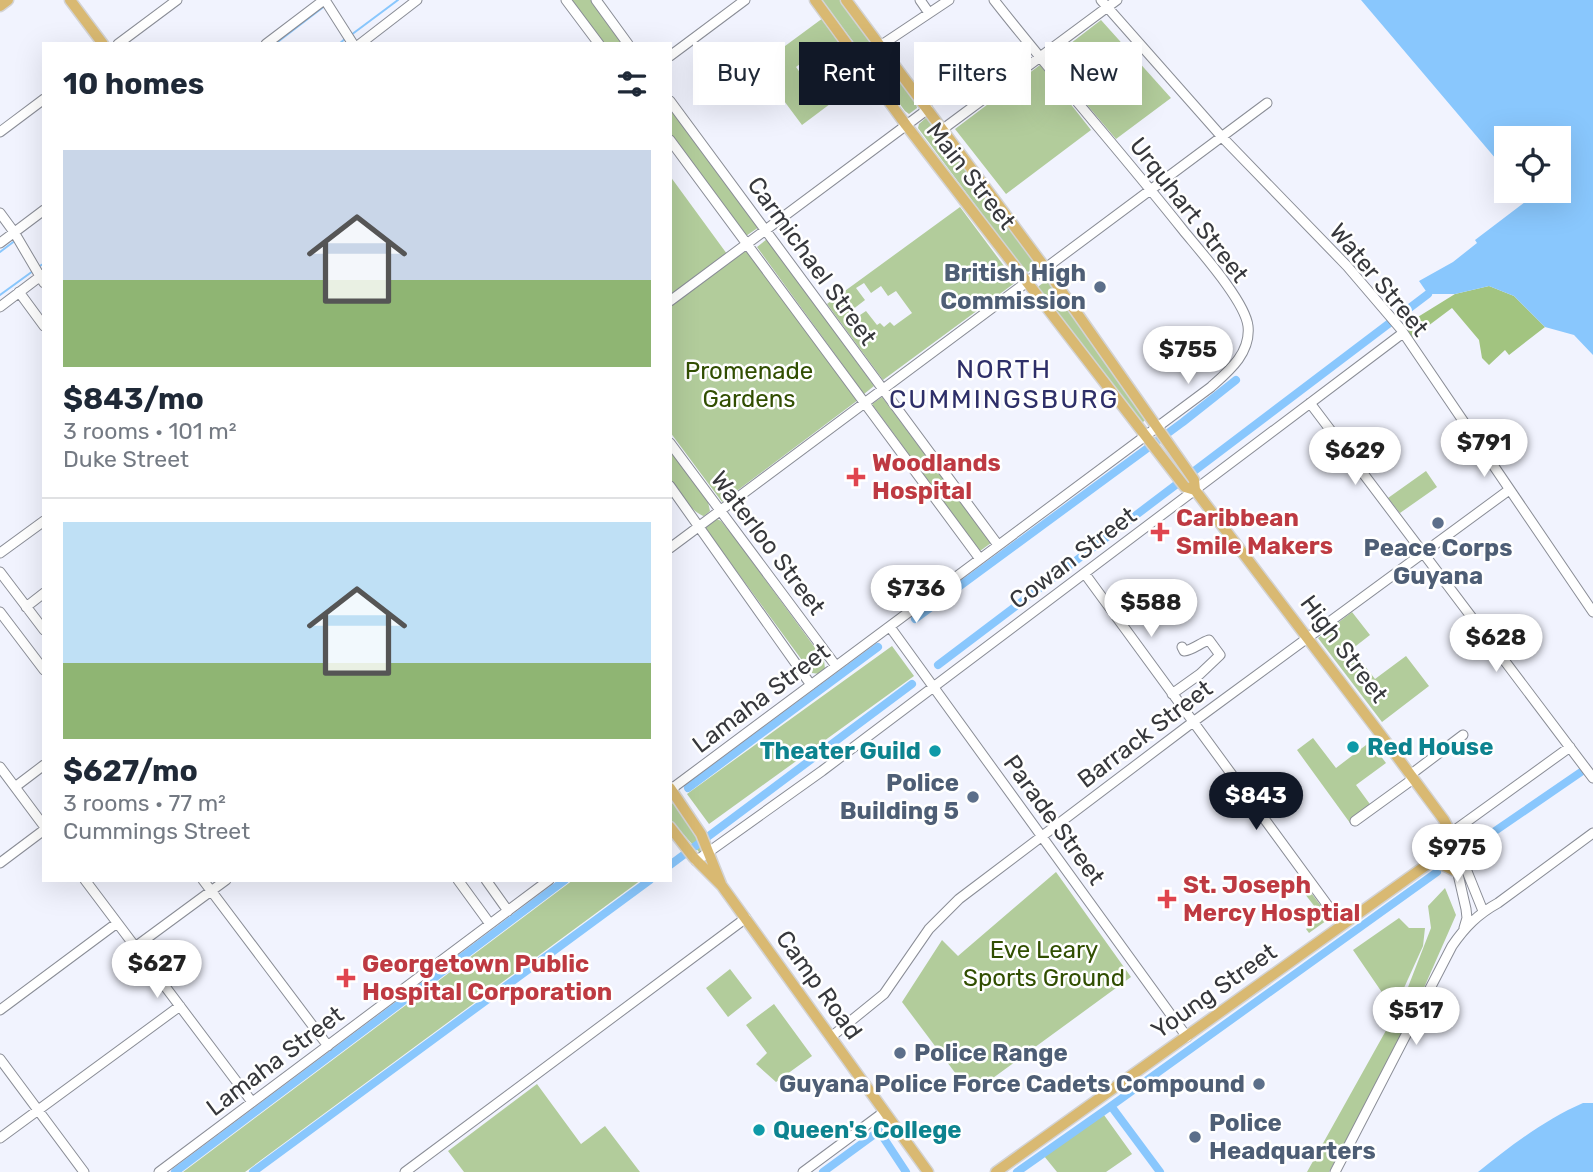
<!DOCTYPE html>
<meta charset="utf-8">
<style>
:root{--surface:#fff;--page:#f2f2f3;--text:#1f2937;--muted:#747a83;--line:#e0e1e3;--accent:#111827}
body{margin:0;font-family:Rubik,sans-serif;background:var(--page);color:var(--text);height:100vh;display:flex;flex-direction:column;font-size:26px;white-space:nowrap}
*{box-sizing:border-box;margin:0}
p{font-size:23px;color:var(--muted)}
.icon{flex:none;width:38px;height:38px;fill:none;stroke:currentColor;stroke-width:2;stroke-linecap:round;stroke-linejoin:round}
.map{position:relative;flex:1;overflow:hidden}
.panel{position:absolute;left:42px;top:42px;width:630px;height:840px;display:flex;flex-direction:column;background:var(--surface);border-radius:0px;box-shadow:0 7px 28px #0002}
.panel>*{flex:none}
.top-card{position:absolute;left:693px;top:42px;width:665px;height:63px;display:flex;gap:14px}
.tools{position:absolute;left:1494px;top:126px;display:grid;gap:14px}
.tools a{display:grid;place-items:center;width:77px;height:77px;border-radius:0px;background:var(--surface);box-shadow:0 7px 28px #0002;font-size:35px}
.price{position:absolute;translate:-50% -60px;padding:0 16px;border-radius:24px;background:#fff;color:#222;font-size:23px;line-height:46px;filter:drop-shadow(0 2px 4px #0008)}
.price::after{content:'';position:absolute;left:50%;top:42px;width:21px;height:16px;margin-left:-10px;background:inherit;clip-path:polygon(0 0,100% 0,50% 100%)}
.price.on{background:var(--accent);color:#fff}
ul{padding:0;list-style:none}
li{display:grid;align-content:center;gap:14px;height:371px;padding:0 21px}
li+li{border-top:2px solid var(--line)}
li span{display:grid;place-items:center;height:217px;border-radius:0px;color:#555}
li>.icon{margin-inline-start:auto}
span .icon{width:126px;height:126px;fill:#fffc;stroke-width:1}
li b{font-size:30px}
h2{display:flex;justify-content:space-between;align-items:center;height:84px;padding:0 21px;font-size:30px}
.chip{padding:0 24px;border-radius:0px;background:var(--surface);box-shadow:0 7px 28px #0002;font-size:24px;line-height:63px}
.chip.on{background:var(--accent);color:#fff}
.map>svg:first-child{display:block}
.green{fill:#b2cc9b;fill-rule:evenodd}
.forest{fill:#a2c480}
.water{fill:#89c7fd}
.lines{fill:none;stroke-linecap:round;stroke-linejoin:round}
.stream{stroke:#89c7fd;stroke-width:2}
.canal{stroke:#89c7fd;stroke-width:8}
.minor-casing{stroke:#8a8d96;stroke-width:11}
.major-casing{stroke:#d3d3d4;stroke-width:13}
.minor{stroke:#fff;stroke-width:9}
.major{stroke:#d9b972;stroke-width:10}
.service-dot{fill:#5c6f8a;stroke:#fff;stroke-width:2.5}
.health-dot{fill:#e0444e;stroke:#fff;stroke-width:2.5}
.culture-dot{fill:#0f9aa8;stroke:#fff;stroke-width:2.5}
.labels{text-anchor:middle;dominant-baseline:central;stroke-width:5;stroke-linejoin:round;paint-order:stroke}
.street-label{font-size:24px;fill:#37383c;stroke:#fff}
.service-label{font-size:24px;font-weight:bold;fill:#4e5e75;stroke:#fff;text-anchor:end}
.park-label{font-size:24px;fill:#314e01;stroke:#fff}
.health-label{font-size:24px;font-weight:bold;fill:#be3a42;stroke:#fff;text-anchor:start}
.culture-label{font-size:24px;font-weight:bold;fill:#0d838f;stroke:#fff;text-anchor:start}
.neighbourhood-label{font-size:26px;letter-spacing:2px;fill:#2e2f69;stroke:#fff}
</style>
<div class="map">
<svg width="1593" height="1172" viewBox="0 0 1593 1172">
<rect width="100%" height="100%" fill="#f1f3fe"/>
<path class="green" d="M570,0H592L624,44H602Z
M822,0H840L916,103L917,108L909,114L905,111Z
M823,18L866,77L802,125L758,66ZM824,46L840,67L811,88L796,67Z
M1101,20L1171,98L1116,139L1049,60Z
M1040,65L1091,130L1006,194L955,129Z
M670,106L759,227L746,236L670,134Z
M927,117L1035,262L1036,266L1028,272L1024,270L918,128L919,124Z
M670,176L727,254L670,295Z
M960,207L1016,282L883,380L827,304ZM864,283L871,293L881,286L888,296L896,291L912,313L894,326L890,322L884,327L880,323L877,325L866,311L857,317L852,310L865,300L856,288Z
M767,239L874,386L864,394L757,247Z
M746,249L858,400L722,502L670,432V306Z
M1047,280L1147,418L1141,424L1038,291L1039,286Z
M882,397L991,543L980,551L872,404Z
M670,449L708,502L710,511L704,516C694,514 673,489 670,478C668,470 670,458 670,449Z
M1426,471L1437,487L1400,513L1388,498Z
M715,518L721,521L734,537L824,660L825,669L820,674L812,673L807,667L705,528L706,525Z
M1352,612L1370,635L1352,649L1375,679L1406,656L1429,686L1382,722L1318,638Z
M892,646L914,676L709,824L687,794Z
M1313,738L1336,768L1370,742L1386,763L1356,785L1372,807L1350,823L1297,750Z
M676,801L713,868L670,819V805Z
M1056,872L1131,977L971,1094L902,1002L942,940L958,956Z
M573,880H641L245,1172H183Z
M1306,886L1330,918L1309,933L1306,929L1315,922L1311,916L1308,918L1305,914L1315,907L1301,889Z
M1445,888L1456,915L1405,1031L1329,1172H1307L1403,1000L1431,928L1428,906Z
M1399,918L1409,928H1425L1423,946L1394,1010L1353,950Z
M730,969L752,998L728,1017L706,988Z
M774,1004L812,1056L776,1082L756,1064L767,1053L746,1025Z
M537,1084L581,1144L605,1126L640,1172H464L448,1151Z
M1104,1115L1132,1154L1106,1172H1057L1044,1156Z"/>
<path class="forest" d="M1489,286L1514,296L1545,327L1509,355L1505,350L1489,365L1482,358L1479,340L1452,308L1408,341L1400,328L1455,294Z"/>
<path class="water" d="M1361,0H1593V355L1574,335L1545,327L1514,296L1489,286L1455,294H1428L1419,281L1453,262L1477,243L1475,240L1529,199L1523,191H1559V138H1507V172Z
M1583,1103H1593V1172H1478C1510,1146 1546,1119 1583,1103Z"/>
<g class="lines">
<path class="stream" d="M351,35L398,0
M275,44L326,5
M339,44L346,38
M0,252L16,240
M38,267L43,264
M0,295L33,271"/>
<path class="canal" d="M915,619L1183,422L1236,380
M938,665L1428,294
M688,788L878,647
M1479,842L1581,772
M670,865L912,684
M175,1172L565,880
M253,1172L650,880
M823,1172L879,1131L906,1172
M1017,1172L1111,1106
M1160,1172L1111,1106L1437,872"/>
<g class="minor-casing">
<path id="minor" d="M325,0L353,44
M566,0L599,44
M596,0L628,44
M920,0L929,13
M1101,0L1222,137L1347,266L1400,328L1593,612
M118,44L177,0
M266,44L324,0
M360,44L417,0
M880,46L949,0
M670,56L745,0
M670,101L998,545
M943,129L1117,0
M0,132L44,99
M670,140L980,559
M0,213L14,232L44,283
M0,243L44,210
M19,292L44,326
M670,301L928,109
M0,307L42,275
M1310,403L1593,778
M670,443L836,666
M670,486L811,685
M670,548L1267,103
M0,553L44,521
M0,572L44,630
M1085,574L1342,925
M26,607L44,593
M0,612L44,670
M890,627L1187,1037
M1172,694L1200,674L1220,655L1209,640C1200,643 1193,650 1184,651L1182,647
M0,767L44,826
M1410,775L1463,735
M15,787L44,765
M670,790L1211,387C1229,371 1251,353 1248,326C1245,301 1200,251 1183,230C1121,152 1055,78 994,0
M1355,821L1413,779
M1451,833L1570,747
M1456,844L1483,911
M1452,848L1466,909L1467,918L1464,928
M696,861L822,771L1403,333
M0,863L44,830
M85,880L252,1102
M203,880L328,1046
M458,880L490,924
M486,880L508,911
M135,947L226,880
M0,1010L117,923
M831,1037L884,994L929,929L959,899L1193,722L1509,490
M0,1059L84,1172
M0,1138L180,1006
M159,1172L549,880
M405,1172L746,918
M803,1172L884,1112
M1335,1172L1452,946C1465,927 1478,914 1498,903L1593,833"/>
</g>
<g class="major-casing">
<path id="major" d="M70,0L103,44
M815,0L906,125L1185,487L1195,490
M846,0L1046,269L1194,480L1195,490
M0,6L8,0
M670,788L701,834L721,884
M670,827L694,858L722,886L928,1172
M1433,860L1455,871
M996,1172L1456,844L1444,820L1381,735L1195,490"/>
</g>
<use href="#minor" class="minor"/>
<use href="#major" class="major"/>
</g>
<g class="service-dot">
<circle cx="1100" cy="287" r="7"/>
<circle cx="1438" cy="523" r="7"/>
<circle cx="973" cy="797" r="7"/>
<circle cx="900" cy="1053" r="7"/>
<circle cx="1259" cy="1084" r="7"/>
<circle cx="1195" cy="1137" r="7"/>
</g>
<g class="health-dot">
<path d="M852.5 466.5h7v7h7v7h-7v7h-7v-7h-7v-7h7z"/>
<path d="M1156.5 521.5h7v7h7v7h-7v7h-7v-7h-7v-7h7z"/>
<path d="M1163.5 888.5h7v7h7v7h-7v7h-7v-7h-7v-7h7z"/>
<path d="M342.5 967.5h7v7h7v7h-7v7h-7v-7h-7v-7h7z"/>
</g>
<g class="culture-dot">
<circle cx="1353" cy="747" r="7"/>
<circle cx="935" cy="751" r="7"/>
<circle cx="759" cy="1130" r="7"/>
</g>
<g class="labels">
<g class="street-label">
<text transform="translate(971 176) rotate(52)">Main Street</text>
<text transform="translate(1189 210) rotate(52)">Urquhart Street</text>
<text transform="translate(812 261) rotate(54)">Carmichael Street</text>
<text transform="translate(1379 280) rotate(50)">Water Street</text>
<text transform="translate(768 543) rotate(53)">Waterloo Street</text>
<text transform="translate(1073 558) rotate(-37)">Cowan Street</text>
<text transform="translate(1344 649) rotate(53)">High Street</text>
<text transform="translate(761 698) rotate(-37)">Lamaha Street</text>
<text transform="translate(1145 734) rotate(-37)">Barrack Street</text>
<text transform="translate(1054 820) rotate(54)">Parade Street</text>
<text transform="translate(819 985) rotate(54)">Camp Road</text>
<text transform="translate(1214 991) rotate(-35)">Young Street</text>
<text transform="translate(275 1061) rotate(-37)">Lamaha Street</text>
</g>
<g class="service-label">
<text x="1086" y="273">British High<tspan x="1086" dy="28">Commission</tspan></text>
<text x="1438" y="548" text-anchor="middle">Peace Corps<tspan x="1438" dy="28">Guyana</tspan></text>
<text x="959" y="783">Police<tspan x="959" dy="28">Building 5</tspan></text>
<text x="914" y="1053" text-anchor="start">Police Range</text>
<text x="1245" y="1084">Guyana Police Force Cadets Compound</text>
<text x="1209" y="1123" text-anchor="start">Police<tspan x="1209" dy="28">Headquarters</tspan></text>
</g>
<g class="park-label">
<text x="749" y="371">Promenade<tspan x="749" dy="28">Gardens</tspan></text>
<text x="1044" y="950">Eve Leary<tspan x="1044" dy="28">Sports Ground</tspan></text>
</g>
<g class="health-label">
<text x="872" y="463">Woodlands<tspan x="872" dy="28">Hospital</tspan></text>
<text x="1176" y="518">Caribbean<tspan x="1176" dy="28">Smile Makers</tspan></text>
<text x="1183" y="885">St. Joseph<tspan x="1183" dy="28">Mercy Hosptial</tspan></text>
<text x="362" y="964">Georgetown Public<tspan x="362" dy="28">Hospital Corporation</tspan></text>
</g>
<g class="culture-label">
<text x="1367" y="747">Red House</text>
<text x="921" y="751" text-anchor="end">Theater Guild</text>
<text x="773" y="1130">Queen's College</text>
</g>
<g class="neighbourhood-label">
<text x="1004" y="369">NORTH<tspan x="1004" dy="30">CUMMINGSBURG</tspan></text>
</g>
</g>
</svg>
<div class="tools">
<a><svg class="icon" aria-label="locate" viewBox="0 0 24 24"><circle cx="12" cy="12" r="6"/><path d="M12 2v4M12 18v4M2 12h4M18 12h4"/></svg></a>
</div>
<b class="price" style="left:1188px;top:386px">$755</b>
<b class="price" style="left:1484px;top:479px">$791</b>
<b class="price" style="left:1355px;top:487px">$629</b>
<b class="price" style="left:916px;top:625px">$736</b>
<b class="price" style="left:1151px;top:639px">$588</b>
<b class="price" style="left:1496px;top:674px">$628</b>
<b class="price on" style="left:1256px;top:832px">$843</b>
<b class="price" style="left:1457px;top:884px">$975</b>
<b class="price" style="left:157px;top:1000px">$627</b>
<b class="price" style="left:1416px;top:1047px">$517</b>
<div class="top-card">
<a class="chip">Buy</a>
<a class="chip on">Rent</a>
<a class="chip">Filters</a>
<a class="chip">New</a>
</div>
<section class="panel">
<h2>10 homes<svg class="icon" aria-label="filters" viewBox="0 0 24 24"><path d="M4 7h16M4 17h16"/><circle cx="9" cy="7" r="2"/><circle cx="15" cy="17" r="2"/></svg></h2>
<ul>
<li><span style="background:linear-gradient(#c9d6e8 60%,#8fb573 0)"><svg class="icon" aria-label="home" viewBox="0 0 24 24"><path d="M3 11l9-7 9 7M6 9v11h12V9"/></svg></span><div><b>$843/mo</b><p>3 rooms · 101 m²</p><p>Duke Street</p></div></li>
<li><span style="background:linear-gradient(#bfe0f5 65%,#8fb573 0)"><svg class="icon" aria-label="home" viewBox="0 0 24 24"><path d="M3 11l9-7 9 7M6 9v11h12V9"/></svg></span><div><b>$627/mo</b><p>3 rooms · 77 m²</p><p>Cummings Street</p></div></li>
</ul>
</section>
</div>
